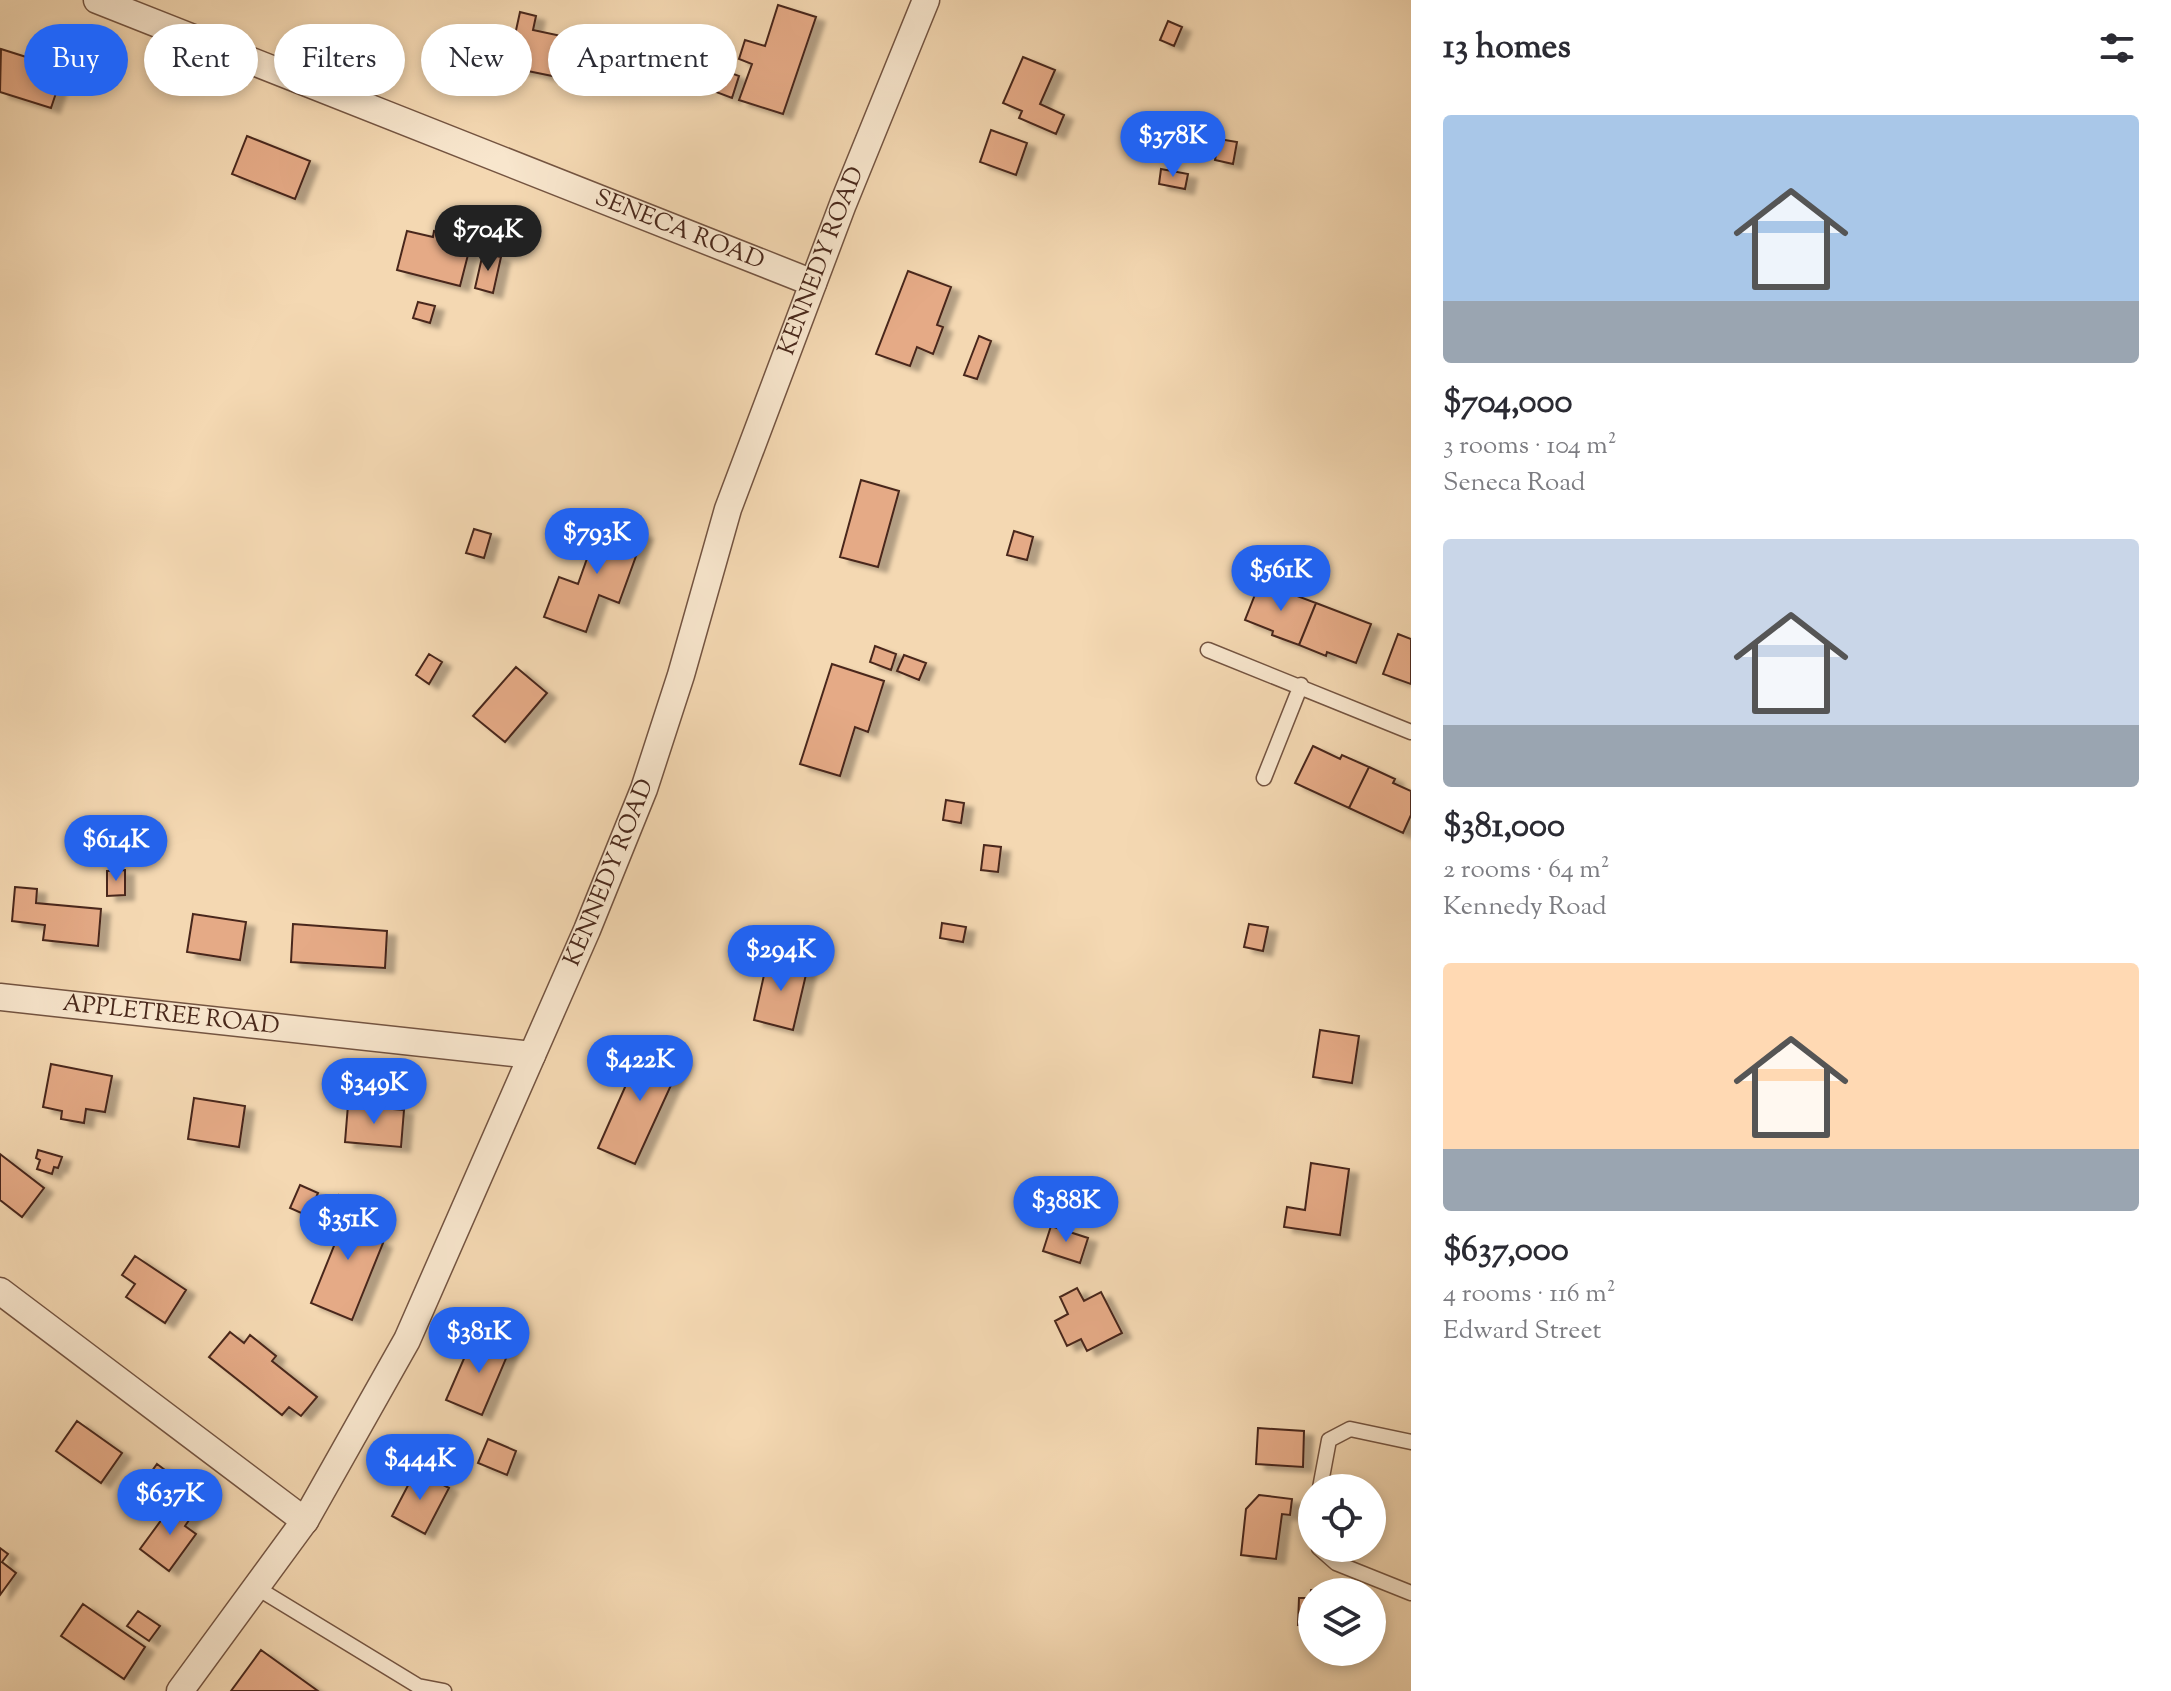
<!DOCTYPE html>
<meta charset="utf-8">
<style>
:root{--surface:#fff;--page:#f2f2f3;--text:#2b2b33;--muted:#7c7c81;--accent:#2563eb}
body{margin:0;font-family:"Sorts Mill Goudy",serif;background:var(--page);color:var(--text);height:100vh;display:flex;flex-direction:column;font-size:30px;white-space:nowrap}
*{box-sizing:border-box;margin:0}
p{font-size:26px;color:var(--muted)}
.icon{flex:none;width:44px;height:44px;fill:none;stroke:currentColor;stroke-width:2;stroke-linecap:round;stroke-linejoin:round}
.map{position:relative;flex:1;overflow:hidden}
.side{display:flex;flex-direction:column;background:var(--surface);width:760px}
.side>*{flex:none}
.hud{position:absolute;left:24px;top:24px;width:760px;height:72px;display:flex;gap:16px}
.tools{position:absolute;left:1298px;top:1474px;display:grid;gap:16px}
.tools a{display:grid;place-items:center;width:88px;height:88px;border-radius:50%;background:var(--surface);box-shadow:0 4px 12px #0003;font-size:40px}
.price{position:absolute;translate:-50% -68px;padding:0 18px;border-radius:28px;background:var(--accent);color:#fff;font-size:26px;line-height:52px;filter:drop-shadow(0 2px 4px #0008)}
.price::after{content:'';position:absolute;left:50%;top:48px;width:24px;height:18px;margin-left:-12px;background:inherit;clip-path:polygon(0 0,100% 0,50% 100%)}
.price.active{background:#222;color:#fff}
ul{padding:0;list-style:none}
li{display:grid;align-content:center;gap:16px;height:424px;padding:0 32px}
li span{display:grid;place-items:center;height:248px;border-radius:8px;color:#555}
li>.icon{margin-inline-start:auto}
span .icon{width:144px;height:144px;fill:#fffc;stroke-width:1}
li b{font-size:34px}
h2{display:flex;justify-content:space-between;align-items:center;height:96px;padding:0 32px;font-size:34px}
.chip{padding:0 28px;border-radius:36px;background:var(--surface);box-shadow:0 4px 12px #0003;font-size:28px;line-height:72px}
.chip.active{background:var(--accent);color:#fff}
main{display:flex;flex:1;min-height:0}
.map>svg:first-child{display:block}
.building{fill:#e5aa86;stroke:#49281b;stroke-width:2;filter:url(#shadow)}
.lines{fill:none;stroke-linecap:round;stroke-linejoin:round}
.service-casing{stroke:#745441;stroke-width:17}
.minor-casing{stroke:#745441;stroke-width:29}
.service{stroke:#f8e6cd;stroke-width:14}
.minor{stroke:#f8e6cd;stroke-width:26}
.labels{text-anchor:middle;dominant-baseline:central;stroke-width:8;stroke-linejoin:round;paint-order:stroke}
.street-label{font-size:24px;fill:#49281b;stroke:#f8e6cd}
</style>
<main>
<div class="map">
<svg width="1411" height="1691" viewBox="0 0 1411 1691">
<defs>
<filter id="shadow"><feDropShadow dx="9" dy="5" stdDeviation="2" flood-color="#0004"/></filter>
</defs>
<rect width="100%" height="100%" fill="#f4d8b2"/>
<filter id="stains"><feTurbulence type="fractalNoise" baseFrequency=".0025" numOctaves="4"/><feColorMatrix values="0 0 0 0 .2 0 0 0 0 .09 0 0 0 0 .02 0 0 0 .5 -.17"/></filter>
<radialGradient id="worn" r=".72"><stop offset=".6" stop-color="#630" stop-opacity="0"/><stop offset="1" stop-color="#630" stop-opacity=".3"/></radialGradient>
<path class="building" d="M778,5L816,17L783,114L739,100L752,64L739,59L745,40L765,46Z
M520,12L536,16L533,30L580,40L572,80L508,67Z
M1168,21L1182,27L1174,46L1160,40Z
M1,49L64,69L51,108L0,92Z
M1023,57L1055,70L1040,104L1064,115L1056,134L1019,118L1022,111L1003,103Z
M723,70L739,76L732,98L716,92Z
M991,130L1027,143L1016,175L980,162Z
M247,136L310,161L295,199L232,174Z
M1219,139L1237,142L1233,164L1215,160Z
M1161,169L1188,174L1185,189L1159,184Z
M407,231L433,237L434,231L442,233L440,240L470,247L460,286L397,270Z
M483,253L501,257L493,293L475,288Z
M908,271L951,287L937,325L943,327L933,354L917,347L910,366L876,354Z
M418,302L435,306L430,323L413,318Z
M979,336L991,341L977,379L964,375Z
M861,480L899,491L878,567L840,557Z
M601,519L644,534L619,603L599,595L586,632L544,617L559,577L578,584Z
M474,529L491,534L484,558L466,553Z
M1014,531L1033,537L1027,560L1007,555Z
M1260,582L1316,603L1299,645L1272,635L1273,631L1245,620Z
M1316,603L1371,624L1356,663L1327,652L1326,656L1299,645Z
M1398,634L1411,639V684L1383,674Z
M875,646L896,654L891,670L870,662Z
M429,654L442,662L429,684L416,675Z
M904,655L926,663L919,680L897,671Z
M832,664L884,681L868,732L855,727L840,776L800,764Z
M516,667L547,693L505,742L473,716Z
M1313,746L1340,759L1342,755L1369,767L1349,808L1295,783Z
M1369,767L1395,779L1393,783L1411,791V815L1403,833L1349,808Z
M946,800L964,803L961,823L943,820Z
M984,845L1001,847L998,872L981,870Z
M125,870V895L107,896V871Z
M15,887L37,889L36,903L101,909L98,946L43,940L45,925L12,921Z
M193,914L246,922L240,960L187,952Z
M942,923L966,927L963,942L940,938Z
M293,924L387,931L385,968L291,962Z
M1249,924L1268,927L1263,951L1244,947Z
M768,957L808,966L793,1030L754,1020Z
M1320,1030L1359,1036L1352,1083L1313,1077Z
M645,1042L683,1059L635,1164L598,1148Z
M51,1064L112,1076L105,1112L86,1109L84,1123L61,1119L62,1111L43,1107Z
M194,1098L245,1106L239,1147L188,1139Z
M348,1105L404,1110L401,1147L345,1142Z
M38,1150L62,1157L58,1168L54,1167L52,1174L37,1169L40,1160L36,1158Z
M0,1154L44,1188L22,1217L0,1200Z
M1311,1163L1349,1169L1340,1235L1284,1227L1287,1207L1305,1210Z
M300,1185L318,1193L308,1216L290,1208Z
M339,1195L371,1208L360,1234L383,1243L352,1320L311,1303L344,1221L331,1215Z
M1051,1226L1088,1238L1080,1263L1043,1251Z
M135,1256L186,1290L165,1323L126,1297L135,1284L122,1275Z
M1077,1288L1084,1301L1101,1292L1122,1333L1087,1351L1081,1339L1067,1346L1055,1321L1068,1314L1060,1297Z
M230,1332L244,1343L250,1335L276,1356L272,1361L317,1397L301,1416L289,1407L282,1415L209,1357Z
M496,1335L513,1342L482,1415L446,1400L472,1340L490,1348Z
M77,1421L122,1453L101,1483L56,1451Z
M1258,1428L1304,1431L1303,1467L1256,1464Z
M488,1439L516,1451L507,1475L478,1463Z
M157,1464L173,1476L155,1500L139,1489Z
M416,1470L449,1488L425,1534L392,1516Z
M1259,1495L1292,1499L1290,1515L1282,1514L1276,1559L1241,1555L1246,1509Z
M176,1500L194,1513L185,1526L196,1534L169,1571L140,1549Z
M0,1548L8,1554L2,1562L16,1573L0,1595Z
M1311,1590L1357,1592H1312V1626L1298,1625L1299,1598H1310Z
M83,1604L145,1647L124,1679L61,1636Z
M138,1611L160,1626L149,1641L127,1626Z
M261,1650L318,1691H231Z"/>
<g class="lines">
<g class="service-casing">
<path id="service" d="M1208,650L1411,732
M1264,778L1301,685
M1320,1488L1329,1440L1350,1429L1411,1442
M1319,1548L1336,1563L1411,1593
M257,1588L418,1686L444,1691"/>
</g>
<g class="minor-casing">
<g id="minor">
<path id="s1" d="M97,0L813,283"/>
<path id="s2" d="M0,997L532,1055"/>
<path d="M0,1291L305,1521"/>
<path id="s3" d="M180,1691L306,1519L407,1340L587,930L644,789L681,675L728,509L843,204L926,0"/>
</g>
</g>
<use href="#service" class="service"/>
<use href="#minor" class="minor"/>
</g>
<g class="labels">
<g class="street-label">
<text stroke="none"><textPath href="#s1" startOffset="626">SENECA ROAD</textPath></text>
<text stroke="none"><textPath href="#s3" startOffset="1576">KENNEDY ROAD</textPath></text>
<text stroke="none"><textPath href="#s3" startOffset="928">KENNEDY ROAD</textPath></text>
<text stroke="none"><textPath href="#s2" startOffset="172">APPLETREE ROAD</textPath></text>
</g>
</g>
<rect width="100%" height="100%" filter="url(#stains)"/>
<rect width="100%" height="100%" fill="url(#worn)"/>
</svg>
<div class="tools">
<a><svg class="icon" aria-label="locate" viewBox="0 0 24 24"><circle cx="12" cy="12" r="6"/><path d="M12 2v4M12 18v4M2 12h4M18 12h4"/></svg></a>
<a><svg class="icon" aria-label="layers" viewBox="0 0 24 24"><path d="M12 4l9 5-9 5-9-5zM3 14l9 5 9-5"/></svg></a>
</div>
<b class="price" style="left:1173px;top:179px">$378K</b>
<b class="price active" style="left:488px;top:273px">$704K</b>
<b class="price" style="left:597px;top:576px">$793K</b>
<b class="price" style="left:1281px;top:613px">$561K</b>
<b class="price" style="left:116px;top:883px">$614K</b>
<b class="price" style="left:781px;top:993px">$294K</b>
<b class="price" style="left:640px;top:1103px">$422K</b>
<b class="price" style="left:374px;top:1126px">$349K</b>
<b class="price" style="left:1066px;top:1244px">$388K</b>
<b class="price" style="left:348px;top:1262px">$351K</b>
<b class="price" style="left:479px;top:1375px">$381K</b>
<b class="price" style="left:420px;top:1502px">$444K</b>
<b class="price" style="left:170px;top:1537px">$637K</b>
<div class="hud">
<a class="chip active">Buy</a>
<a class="chip">Rent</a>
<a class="chip">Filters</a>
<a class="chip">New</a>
<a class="chip">Apartment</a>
</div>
</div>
<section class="side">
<h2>13 homes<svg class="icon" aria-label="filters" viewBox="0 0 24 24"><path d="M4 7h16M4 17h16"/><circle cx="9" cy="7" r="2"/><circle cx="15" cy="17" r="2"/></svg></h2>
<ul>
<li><span style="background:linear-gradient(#a9c7e8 75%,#9aa5b1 0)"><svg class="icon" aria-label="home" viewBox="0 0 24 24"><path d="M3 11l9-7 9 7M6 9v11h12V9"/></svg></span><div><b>$704,000</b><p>3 rooms · 104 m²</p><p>Seneca Road</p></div></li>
<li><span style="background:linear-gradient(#c9d6e8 75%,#9aa5b1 0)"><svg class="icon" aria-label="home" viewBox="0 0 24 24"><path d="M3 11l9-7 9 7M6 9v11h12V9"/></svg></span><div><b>$381,000</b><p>2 rooms · 64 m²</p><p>Kennedy Road</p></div></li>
<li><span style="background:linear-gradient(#ffd9b3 75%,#9aa5b1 0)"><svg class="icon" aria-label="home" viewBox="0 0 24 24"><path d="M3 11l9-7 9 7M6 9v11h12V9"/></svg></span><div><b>$637,000</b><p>4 rooms · 116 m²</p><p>Edward Street</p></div></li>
</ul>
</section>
</main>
